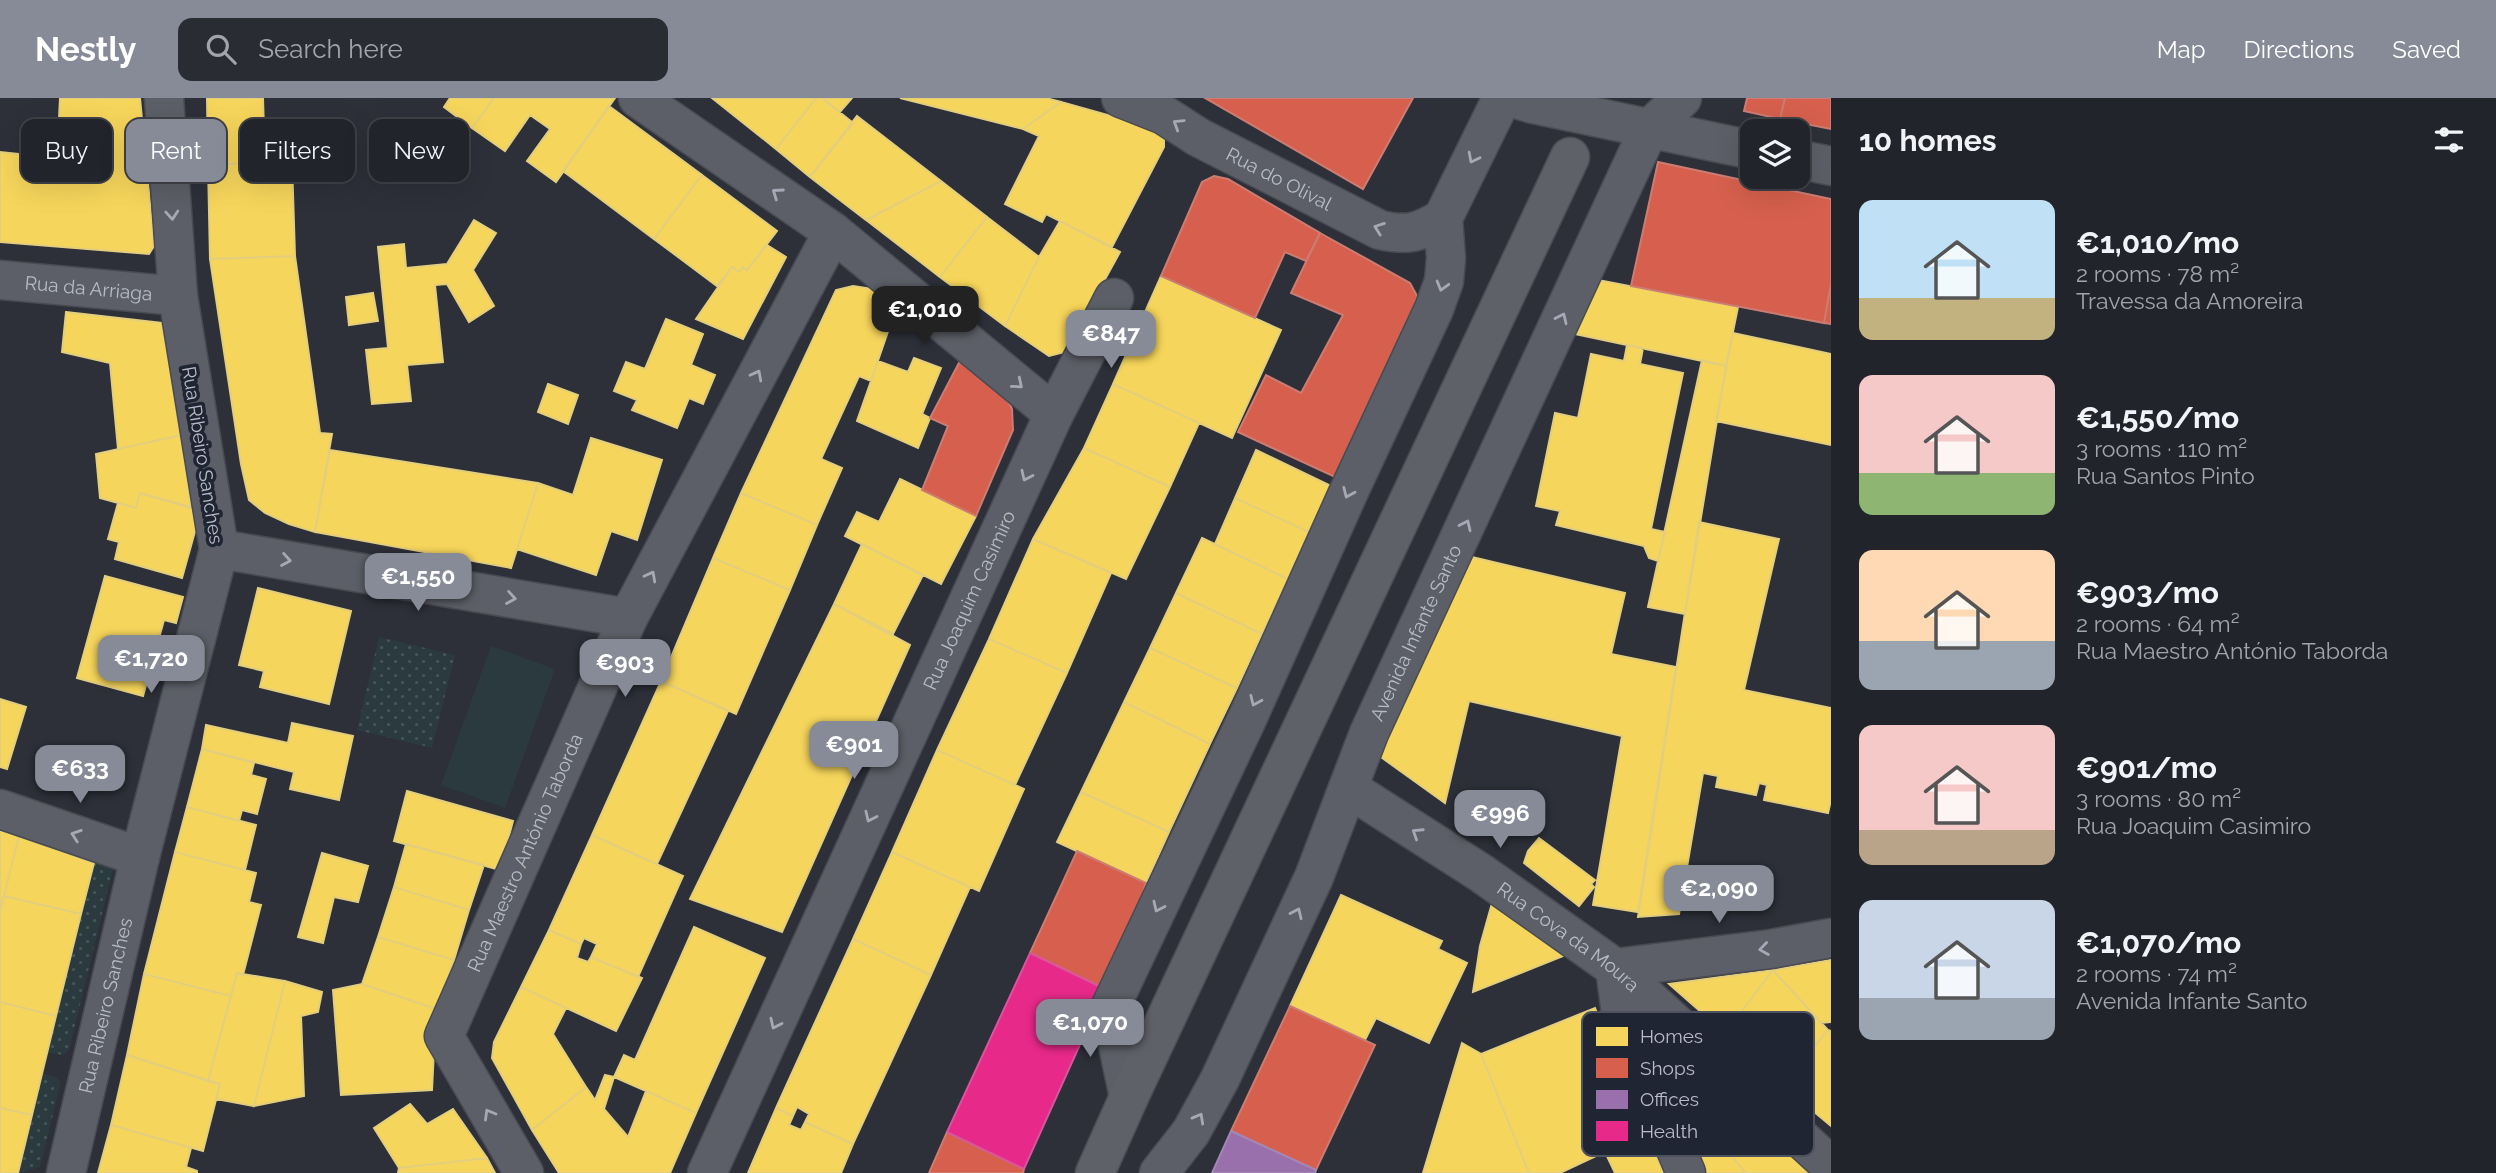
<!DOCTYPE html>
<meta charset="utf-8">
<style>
:root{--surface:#22242b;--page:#2a2c33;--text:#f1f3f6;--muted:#a2a4a9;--line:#3f4147;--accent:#878b97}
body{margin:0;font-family:Raleway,sans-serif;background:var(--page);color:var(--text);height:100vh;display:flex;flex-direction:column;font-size:26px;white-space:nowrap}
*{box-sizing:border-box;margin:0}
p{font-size:23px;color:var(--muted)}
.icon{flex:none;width:38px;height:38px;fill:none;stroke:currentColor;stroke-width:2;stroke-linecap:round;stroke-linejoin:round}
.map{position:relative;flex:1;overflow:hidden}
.side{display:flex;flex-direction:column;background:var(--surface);width:665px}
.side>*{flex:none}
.banner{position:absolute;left:21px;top:21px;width:665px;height:63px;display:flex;gap:14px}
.buttons{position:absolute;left:1740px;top:21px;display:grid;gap:14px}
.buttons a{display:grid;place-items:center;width:70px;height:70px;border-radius:14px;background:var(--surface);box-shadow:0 7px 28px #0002,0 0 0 2px var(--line);font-size:35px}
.price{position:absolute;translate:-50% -60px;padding:0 16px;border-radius:14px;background:var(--accent);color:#fff;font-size:23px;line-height:46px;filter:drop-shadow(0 2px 4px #0008)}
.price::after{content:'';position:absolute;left:50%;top:42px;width:21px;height:16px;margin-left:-10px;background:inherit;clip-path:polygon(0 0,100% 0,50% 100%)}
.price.selected{background:#222;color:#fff}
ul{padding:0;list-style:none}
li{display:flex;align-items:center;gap:21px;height:175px;padding:0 28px}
li span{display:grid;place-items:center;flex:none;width:196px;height:140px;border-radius:14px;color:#555}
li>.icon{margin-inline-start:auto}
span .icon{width:84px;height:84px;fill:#fffc;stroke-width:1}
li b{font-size:30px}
h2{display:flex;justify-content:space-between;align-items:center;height:84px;padding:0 28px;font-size:30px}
.chip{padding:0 24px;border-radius:14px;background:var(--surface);box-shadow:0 7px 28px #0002,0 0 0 2px var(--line);font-size:24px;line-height:63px}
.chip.selected{background:var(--accent);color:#fff}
header{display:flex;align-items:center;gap:42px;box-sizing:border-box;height:98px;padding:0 35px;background:var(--accent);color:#fff}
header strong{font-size:33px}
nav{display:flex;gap:38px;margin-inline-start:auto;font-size:24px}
.search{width:490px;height:63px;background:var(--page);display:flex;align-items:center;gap:18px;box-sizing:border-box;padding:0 24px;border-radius:14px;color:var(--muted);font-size:26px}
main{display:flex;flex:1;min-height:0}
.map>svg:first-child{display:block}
.grass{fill:url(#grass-dots)}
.pitch{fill:#2a3a3f}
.homes{fill:#f6d55c;stroke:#e3ce7d;stroke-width:2}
.shops{fill:#d6604d;stroke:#cd7c72;stroke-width:2}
.offices{fill:#9970ab;stroke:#a287b4;stroke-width:2}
.health{fill:#e7298a;stroke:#d9559d;stroke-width:2}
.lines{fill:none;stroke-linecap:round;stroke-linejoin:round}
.minor-casing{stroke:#484b52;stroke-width:41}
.major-casing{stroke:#4a4d56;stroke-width:41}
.minor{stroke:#5c5f67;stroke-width:38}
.major{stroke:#5f6168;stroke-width:38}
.oneway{stroke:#a6a9b5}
.labels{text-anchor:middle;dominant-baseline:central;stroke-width:7;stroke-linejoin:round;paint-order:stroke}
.street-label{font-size:19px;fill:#b8bcc9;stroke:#202533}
.key{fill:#202533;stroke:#4e5260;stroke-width:2}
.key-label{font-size:19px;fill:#b8bcc9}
</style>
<header>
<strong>Nestly</strong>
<div class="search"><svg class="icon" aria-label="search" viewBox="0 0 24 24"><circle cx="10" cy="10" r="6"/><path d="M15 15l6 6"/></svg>Search here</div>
<nav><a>Map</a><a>Directions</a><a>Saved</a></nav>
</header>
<main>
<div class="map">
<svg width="1831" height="1075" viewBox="0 0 1831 1075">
<defs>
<pattern id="grass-dots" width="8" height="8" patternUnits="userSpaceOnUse" patternTransform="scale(1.75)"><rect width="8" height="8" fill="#2a3a3f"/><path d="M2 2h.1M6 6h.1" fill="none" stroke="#475559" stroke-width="1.8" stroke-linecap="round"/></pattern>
</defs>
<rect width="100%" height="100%" fill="#2d3039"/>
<path class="grass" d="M379,539L455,557L432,650L357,632Z
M94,765L113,771L69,952L63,957L47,955Z
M42,975L57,980L60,988L40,1069L18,1075Z"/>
<path class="pitch" d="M491,548L555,571L505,710L441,687Z"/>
<path class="homes" d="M60,0H140L154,148L149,156L0,144V54L57,60Z
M207,0H263L265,64L208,67Z
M450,0H494L472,30L444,9Z
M494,0H615L556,84L527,63L550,31L530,17L505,53L472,30Z
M712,0H816L776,51Z
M816,0H822L853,25L810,79L776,51Z
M822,0H852L840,14Z
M900,0H1046L1061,4L1023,31Z
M1061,4L1158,31L1164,40V49L1112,149L1046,116L1042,124L1005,106L1039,38L1023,31Z
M609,8L702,77L654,141L563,73Z
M857,18L941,83L866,122L810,79Z
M292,63L295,158L210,161L208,67Z
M702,77L777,133L747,172L743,169L739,174L732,169L717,188L654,141Z
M941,83L987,119L940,179L866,122Z
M987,119L1039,159L1005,228L940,179Z
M474,122L496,135L473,172L494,208L469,224L447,186L435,187L443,264L407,267L411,303L372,306L366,252L388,250L378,149L404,146L406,170L447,166Z
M1060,123L1120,154L1065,254L1049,258L1005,228L1039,159Z
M767,147L786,159L743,241L696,221L732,169L739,174L743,169L747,172Z
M295,158L320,335L332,336L315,434L289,426L265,415L249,402L241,366L210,161Z
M1161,178L1281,232L1232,340L1113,286Z
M1598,182L1738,209L1726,268L1575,236Z
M853,188L872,191L896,210L871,283L859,278L821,361L842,370L817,427L741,395L836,192Z
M373,195L378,223L349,227L346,199Z
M66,214L162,225L182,337L118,351L110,265L62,254Z
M666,221L703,236L691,267L715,277L703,306L689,300L677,330L632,312L637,302L614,293L626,264L645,271Z
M1733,235L1831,256V347L1716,323Z
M1627,247L1643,250L1640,266L1683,275L1651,431L1665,434L1658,463L1649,460L1644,448L1556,427L1560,413L1536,408L1555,315L1578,320L1591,256L1624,263Z
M914,260L941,270L922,316L930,320L918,350L857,323L878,263L908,274Z
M1702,262L1726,268L1685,516L1648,509Z
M548,286L578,297L568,326L538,314Z
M1113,286L1199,325L1170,389L1084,350Z
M182,337L191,410L140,395L136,410L100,400L96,356Z
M591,340L662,362L637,442L611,433L596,477L517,451L538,385L573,397Z
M1084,350L1170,389L1126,481L1033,441Z
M330,352L538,385L511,470L315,434Z
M1256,352L1331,388L1309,434L1235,400Z
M900,381L976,418L941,486L845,438L857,414L879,424Z
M140,395L201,412L182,480L115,461L119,444L108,441L118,405L136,410Z
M741,395L817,427L790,492L713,460Z
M1235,400L1309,434L1288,481L1215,446Z
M1699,424L1779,441L1744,592L1831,610V702L1828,715L1764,702L1767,687L1759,685L1756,697L1716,689L1718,678L1703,675L1679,816L1638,819Z
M1202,440L1288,481L1262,536L1176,495Z
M1033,441L1111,475L1067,575L989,541Z
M862,446L923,477L893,536L834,506Z
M1472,459L1625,495L1611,556L1676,569L1638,814L1593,807L1622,638L1469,603L1445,705L1378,657Z
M713,460L790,492L736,616L661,583Z
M105,478L183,499L176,525L164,522L143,598L77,580Z
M258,490L351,513L329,606L260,589L264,573L239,567Z
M1176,495L1262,536L1237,590L1150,550Z
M834,506L910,547L782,834L690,801Z
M989,541L1067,575L1015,687L937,652Z
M1150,550L1237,590L1210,646L1124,604Z
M661,583L728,613L657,766L592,737Z
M0,601L26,609L7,671L0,669Z
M1124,604L1210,646L1169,734L1081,694Z
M292,625L353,638L339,702L290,691L294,674L202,651L206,627L288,645Z
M202,651L254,665L251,677L266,681L257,716L242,712L239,723L187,709Z
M937,652L1024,691L979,793L892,754Z
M407,693L513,723L500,772L394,743Z
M1081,694L1169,734L1146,785L1057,744Z
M187,709L256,727L245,772L175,754Z
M0,732L19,738L0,814Z
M592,737L683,778L638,879L591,859L597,846L584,840L581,846L549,832Z
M19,738L94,765L81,816L4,798Z
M1539,740L1595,782L1591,786L1594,789L1579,808L1524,765L1528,753Z
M406,746L484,767L469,812L394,789Z
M175,754L256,775L249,804L261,807L243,877L237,875L231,898L144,876Z
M892,754L970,789L931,877L853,841Z
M322,755L368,768L358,804L334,799L323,845L298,839Z
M394,789L469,812L454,862L378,839Z
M1341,797L1442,843L1438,851L1467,865L1429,945L1376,920L1365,942L1290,908Z
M4,798L81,816L56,918L0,904V814Z
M1492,805L1568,856L1473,894L1480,848Z
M694,829L765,860L696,1015L614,979L624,957L635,962Z
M549,832L581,846L577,860L588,864L591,859L642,880L616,933L521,889Z
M378,839L454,862L436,911L362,886Z
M853,841L931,877L853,1046L805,1024L809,1016L797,1009L793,1018L776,1010Z
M1831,862V924L1821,925L1773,872Z
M1773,872L1828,932L1782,987L1725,935Z
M1773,872L1725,935L1669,886Z
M237,875L285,883L254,1008L216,1001L220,986L208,983Z
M144,876L231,898L208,983L127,957Z
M285,883L322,894L318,914L301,918L304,998L254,1008Z
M362,886L436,911L432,992L341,997L333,892Z
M521,889L566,910L553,936L586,989L532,1032L492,960L494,944Z
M0,904L56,918L32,1017L0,1010Z
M1595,910L1645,1035L1560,1075H1529L1481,956Z
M1642,917L1749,1012L1724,1049L1746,1075H1706L1679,1001Z
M1828,932L1831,933V1028L1782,987Z
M1462,945L1481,956L1529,1075H1423Z
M127,957L220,986L203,1053L111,1027Z
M605,977L614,979L604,1011L628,1039L646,993L696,1015L670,1075H559L532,1032L586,989L595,1002Z
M410,1006L427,1026L453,1011L487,1060L399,1070L374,1030Z
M0,1010L32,1017L18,1075H0Z
M776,1010L793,1018L789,1027L801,1032L805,1024L853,1046L841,1075H748Z
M1749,1012L1819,1075H1746L1724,1049Z
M111,1027L191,1050L186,1069L197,1073V1075H98Z
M1645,1035L1664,1075H1615L1605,1054Z
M487,1060L495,1075H398L399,1070Z"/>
<path class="shops" d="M1205,0H1413L1363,91Z
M1747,0H1785L1780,21L1744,13Z
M1785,0H1831V31L1780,21Z
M1658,64L1831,101V186L1824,225L1631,188Z
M1214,78L1228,81L1320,135L1306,163L1285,154L1255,220L1161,178L1202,84Z
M1320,135L1410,185L1417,198L1416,207L1335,379L1238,334L1266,277L1301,295L1343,217L1291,195Z
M1831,186V226L1824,225Z
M961,261L1004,294L1012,311L1013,332L976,418L922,392L948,328L930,320Z
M1077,753L1146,785L1144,790L1151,793L1105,891L1030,855Z
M1290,908L1375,947L1316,1072L1231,1033Z
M947,1034L1024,1071L1023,1075H929Z"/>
<path class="offices" d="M1231,1033L1316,1072L1315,1075H1212Z"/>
<path class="health" d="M1030,855L1105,891L1024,1071L947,1034Z"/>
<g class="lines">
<g class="minor-casing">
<g id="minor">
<path d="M638,0L833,134L1054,316"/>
<path id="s1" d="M1121,0L1164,17L1198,39L1380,132C1407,138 1420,135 1443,120"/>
<path d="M1513,0L1533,6L1752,52"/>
<path d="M1797,61L1831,68"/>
<path id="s2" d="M0,182L178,198"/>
<path d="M219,451L628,520"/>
<path id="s3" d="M1348,690L1481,775L1615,870L1831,1068"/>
<path d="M0,711L140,759"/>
<path d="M1615,870L1622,923L1686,1075"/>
<path d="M1615,870L1771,851L1831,840"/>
<path d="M1129,999L1110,910L1247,621L1350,391L1434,211L1444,183L1446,160L1443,120L1502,0"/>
<path id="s4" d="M66,1075L140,759L219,451L178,198L164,0"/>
<path id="s5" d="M524,1075L444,938L628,520L833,134"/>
<path id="s6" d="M707,1075L1054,316L1114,200"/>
<path id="s7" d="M1159,1075L1191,1034L1220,981L1314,779L1369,635L1649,31L1682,0"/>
</g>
</g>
<g class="major-casing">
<path id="major" d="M1095,1075L1129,999L1570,59"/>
</g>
<use href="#minor" class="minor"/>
<use href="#major" class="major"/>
</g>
<defs><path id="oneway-chevron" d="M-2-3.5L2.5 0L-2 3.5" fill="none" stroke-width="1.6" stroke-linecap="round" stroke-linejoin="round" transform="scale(1.75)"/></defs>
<g class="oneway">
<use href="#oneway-chevron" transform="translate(1178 26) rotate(-148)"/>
<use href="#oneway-chevron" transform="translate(1473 60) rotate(117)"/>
<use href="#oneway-chevron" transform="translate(777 95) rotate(-145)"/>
<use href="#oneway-chevron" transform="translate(172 117) rotate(86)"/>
<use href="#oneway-chevron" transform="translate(1379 130) rotate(-160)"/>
<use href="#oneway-chevron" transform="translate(1442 188) rotate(106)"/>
<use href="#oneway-chevron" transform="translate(1562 220) rotate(-65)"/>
<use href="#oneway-chevron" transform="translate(757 277) rotate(-62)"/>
<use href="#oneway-chevron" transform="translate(1018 286) rotate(40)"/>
<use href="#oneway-chevron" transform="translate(1026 378) rotate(115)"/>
<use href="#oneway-chevron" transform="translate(1348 395) rotate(114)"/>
<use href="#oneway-chevron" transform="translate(1466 427) rotate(-65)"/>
<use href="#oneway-chevron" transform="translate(286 462) rotate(10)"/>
<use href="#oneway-chevron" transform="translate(651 478) rotate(-62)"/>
<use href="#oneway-chevron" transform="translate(511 500) rotate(10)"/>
<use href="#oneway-chevron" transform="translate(1255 603) rotate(114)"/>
<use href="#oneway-chevron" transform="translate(870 719) rotate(115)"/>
<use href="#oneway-chevron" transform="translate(1417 735) rotate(-147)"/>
<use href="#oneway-chevron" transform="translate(76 737) rotate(-161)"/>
<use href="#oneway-chevron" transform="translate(1158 809) rotate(115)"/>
<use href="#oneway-chevron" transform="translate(1297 815) rotate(-65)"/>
<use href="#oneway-chevron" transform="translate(1764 851) rotate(172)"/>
<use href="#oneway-chevron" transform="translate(775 926) rotate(115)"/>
<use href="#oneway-chevron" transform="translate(489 1016) rotate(-120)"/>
<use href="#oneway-chevron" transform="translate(1199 1020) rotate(-61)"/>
</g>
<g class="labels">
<g class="street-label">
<text stroke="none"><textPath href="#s1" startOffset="178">Rua do Olival</textPath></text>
<text stroke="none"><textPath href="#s2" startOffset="89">Rua da Arriaga</textPath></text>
<text transform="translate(203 357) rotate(81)">Rua Ribeiro Sanches</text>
<text stroke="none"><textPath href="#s6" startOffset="630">Rua Joaquim Casimiro</textPath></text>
<text stroke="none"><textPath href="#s7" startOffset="600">Avenida Infante Santo</textPath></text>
<text stroke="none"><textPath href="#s5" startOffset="359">Rua Maestro António Taborda</textPath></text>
<text stroke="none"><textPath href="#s3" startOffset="266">Rua Cova da Moura</textPath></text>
<text stroke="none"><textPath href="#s4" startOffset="172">Rua Ribeiro Sanches</textPath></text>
</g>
</g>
<rect x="1582" y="914" width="232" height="144" rx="10" class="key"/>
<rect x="1596" y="929" width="32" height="19" fill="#f6d55c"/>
<rect x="1596" y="960" width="32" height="20" fill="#d6604d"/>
<rect x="1596" y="992" width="32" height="19" fill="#9970ab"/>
<rect x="1596" y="1023" width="32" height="20" fill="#e7298a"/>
<g class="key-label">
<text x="1640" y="945">Homes</text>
<text x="1640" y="977">Shops</text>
<text x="1640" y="1008">Offices</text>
<text x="1640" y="1040">Health</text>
</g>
</svg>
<div class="buttons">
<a><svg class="icon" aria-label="layers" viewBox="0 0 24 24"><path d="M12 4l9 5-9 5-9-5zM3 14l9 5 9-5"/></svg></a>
</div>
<b class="price selected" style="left:925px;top:248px">€1,010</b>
<b class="price" style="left:1111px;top:272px">€847</b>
<b class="price" style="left:418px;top:515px">€1,550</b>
<b class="price" style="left:151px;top:597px">€1,720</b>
<b class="price" style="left:625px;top:601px">€903</b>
<b class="price" style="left:854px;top:683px">€901</b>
<b class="price" style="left:80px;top:707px">€633</b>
<b class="price" style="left:1500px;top:752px">€996</b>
<b class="price" style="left:1719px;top:827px">€2,090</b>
<b class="price" style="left:1090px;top:961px">€1,070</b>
<div class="banner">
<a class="chip">Buy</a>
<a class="chip selected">Rent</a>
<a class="chip">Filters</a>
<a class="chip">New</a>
</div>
</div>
<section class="side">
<h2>10 homes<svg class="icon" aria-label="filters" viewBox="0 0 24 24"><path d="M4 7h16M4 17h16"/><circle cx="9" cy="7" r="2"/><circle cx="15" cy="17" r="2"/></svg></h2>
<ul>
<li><span style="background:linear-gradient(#bfe0f5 70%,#c2b280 0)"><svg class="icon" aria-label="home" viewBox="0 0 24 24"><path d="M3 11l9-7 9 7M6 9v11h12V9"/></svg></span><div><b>€1,010/mo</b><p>2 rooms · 78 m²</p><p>Travessa da Amoreira</p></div></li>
<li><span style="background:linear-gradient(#f6c9c9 70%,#8fb573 0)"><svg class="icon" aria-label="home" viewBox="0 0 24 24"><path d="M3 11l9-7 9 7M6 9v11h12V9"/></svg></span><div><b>€1,550/mo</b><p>3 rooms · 110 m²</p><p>Rua Santos Pinto</p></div></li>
<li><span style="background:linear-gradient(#ffd9b3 65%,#9aa5b1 0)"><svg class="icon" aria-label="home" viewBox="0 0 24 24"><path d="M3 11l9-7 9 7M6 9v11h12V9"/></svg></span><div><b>€903/mo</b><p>2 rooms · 64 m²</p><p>Rua Maestro António Taborda</p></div></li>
<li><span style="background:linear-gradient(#f6c9c9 75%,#b9a48a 0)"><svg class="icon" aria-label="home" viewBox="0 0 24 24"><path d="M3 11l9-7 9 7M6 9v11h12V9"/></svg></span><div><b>€901/mo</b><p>3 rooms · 80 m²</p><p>Rua Joaquim Casimiro</p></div></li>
<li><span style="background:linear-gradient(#c9d6e8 70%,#9aa5b1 0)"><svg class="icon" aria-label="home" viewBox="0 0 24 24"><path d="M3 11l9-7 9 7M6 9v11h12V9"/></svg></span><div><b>€1,070/mo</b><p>2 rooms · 74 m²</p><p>Avenida Infante Santo</p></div></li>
</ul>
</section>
</main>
